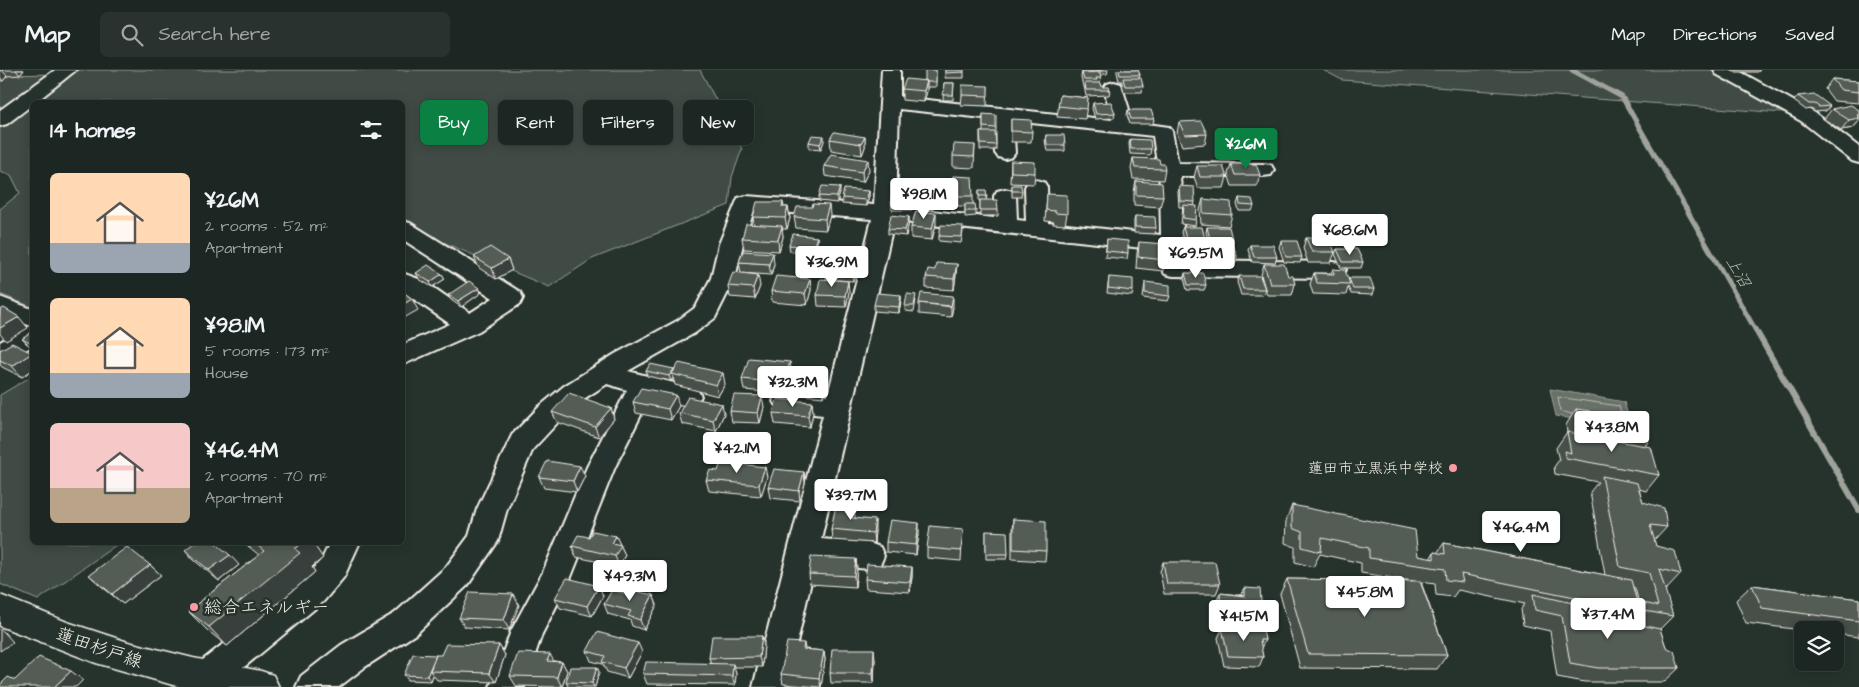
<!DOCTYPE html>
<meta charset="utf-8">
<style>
:root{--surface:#1c2622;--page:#29322f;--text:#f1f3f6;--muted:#a0a5a5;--line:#3a4340;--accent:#0b8043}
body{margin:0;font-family:"Architects Daughter","Klee One",sans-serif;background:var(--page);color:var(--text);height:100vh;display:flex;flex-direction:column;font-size:19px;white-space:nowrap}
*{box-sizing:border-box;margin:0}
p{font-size:16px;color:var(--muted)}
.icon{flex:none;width:28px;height:28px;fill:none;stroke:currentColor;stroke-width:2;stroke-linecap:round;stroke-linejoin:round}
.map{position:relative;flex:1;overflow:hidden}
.panel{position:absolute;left:30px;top:30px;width:375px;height:445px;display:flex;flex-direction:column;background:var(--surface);border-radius:8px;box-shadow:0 2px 12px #0003,0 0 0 1px var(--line)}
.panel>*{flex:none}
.top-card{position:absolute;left:420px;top:30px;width:475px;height:45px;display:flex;gap:10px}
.fabs{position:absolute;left:1794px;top:551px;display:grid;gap:10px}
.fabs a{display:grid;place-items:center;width:50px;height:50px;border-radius:8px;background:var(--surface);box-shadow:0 2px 12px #0003,0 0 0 1px var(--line);font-size:25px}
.price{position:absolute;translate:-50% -42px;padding:0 11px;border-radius:5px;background:#fff;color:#222;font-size:16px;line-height:32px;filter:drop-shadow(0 1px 2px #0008)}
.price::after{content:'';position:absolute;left:50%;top:30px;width:15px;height:11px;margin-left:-8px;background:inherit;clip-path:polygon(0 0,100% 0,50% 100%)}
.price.selected{background:var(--accent);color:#fff}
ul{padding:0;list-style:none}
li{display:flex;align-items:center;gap:15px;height:125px;padding:0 20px}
li span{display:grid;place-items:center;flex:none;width:140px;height:100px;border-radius:8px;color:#555}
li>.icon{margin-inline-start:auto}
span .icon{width:60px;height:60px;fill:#fffc;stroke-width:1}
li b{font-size:21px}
h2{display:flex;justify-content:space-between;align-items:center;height:60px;padding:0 20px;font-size:21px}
.pill{padding:0 18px;border-radius:8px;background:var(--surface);box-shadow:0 2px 12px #0003,0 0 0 1px var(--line);font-size:18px;line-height:45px}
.pill.selected{background:var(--accent);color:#fff}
header{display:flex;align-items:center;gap:30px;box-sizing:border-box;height:70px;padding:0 25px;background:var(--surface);border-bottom:1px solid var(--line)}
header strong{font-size:24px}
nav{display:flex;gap:28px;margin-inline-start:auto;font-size:18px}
.search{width:350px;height:45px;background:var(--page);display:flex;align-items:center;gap:12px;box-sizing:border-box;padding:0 18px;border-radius:8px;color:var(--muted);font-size:19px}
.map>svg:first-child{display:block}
.green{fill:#414b45;stroke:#9a9e96}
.water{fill:#676f68;stroke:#9fa39b}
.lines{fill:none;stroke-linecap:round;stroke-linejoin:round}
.shore{stroke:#bcbdb5;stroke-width:1}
.stream-far1{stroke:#9fa39b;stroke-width:5}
.stream{stroke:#9fa39b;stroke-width:6}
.minor-casing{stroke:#f4f1e8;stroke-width:4}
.major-casing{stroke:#f4f1e8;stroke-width:3}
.minor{fill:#26332d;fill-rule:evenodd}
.major{fill:#26332d;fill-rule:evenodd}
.wall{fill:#474f49;stroke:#f4f1e8;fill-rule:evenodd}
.shaded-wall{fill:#39403c;stroke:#f4f1e8}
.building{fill:#525c55;stroke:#f4f1e8}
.poi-dot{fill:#ff9aa2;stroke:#26332d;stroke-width:2}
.labels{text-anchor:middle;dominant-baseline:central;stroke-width:5;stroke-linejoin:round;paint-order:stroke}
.poi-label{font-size:15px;fill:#f4f1e8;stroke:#26332d;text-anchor:end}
.water-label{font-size:16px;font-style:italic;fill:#bcbdb5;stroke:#26332d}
.near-poi-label{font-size:18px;fill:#f4f1e8;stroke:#26332d;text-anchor:start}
.near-street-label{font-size:18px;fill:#f4f1e8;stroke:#26332d}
</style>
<header>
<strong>Map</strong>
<div class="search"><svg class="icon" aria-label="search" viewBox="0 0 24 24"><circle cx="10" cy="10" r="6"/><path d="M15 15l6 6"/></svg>Search here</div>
<nav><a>Map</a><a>Directions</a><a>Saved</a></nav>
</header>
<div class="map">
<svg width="1859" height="617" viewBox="0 0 1859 617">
<rect width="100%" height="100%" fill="#26332d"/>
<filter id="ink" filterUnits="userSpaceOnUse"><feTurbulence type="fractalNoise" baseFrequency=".02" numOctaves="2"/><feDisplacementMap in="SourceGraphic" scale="10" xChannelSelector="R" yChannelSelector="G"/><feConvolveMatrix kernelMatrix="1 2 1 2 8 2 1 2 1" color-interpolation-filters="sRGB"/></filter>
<g filter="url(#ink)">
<path class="green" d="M63,0H700L742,79L732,107L729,135L592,189L549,217L440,171L403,148L402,32H32V237L0,224V139L20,123L11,105L0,101V5L60,4Z
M1323,0H1720L1796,44L1342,10Z
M32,306V472L119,473L38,530L0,514V325Z"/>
<path class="water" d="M1550,319L1624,332L1632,359L1556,346Z"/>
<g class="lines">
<path class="shore" d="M1572,344L1560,341L1558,327L1619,336L1623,351"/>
<path class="stream-far1" d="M1572,0L1622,27L1759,266"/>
<path class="stream" d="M1758,264L1859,440"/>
<g class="minor-casing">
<path id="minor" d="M55,0H76L36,32H32V35L7,54L0,56V40Z
M882,0H900V27L1112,50L1104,18L1107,14L1114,12L1121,14L1133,52L1169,57L1172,61L1178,93L1263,94L1271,95L1274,100L1271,105L1263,106H1180L1185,190L1334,192L1342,194L1346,200L1342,206L1334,208L1173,206L1165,204L1161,198V180L894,151L821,469L869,473L880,477L884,486L880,495L869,499L815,494L787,617H753L823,345L786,341L777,338L773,331L777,324L786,321L828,325L872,149L754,140L743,174L735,208L715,248L695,263L628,301L697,319L701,326L697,333L688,336L650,327L615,397L571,507L542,564L524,617H490L511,561L543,502L587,397L627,320L607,314L582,330L560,350L533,379L507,439L498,471L468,515L417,563L365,597L339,617H296L301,606L341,575L395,543L446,497L469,466L477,439L512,365L540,336L564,316L615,284L677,251L696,237L711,208L719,174L738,128L746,126L874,135ZM899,39L993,49L995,83L998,87L1005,89L1012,87L1015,83L1013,51L1153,66L1160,114L1161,165L1048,153L1047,117L1044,112L1036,110L1028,112L1025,117L1026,151L1017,150L1016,126L1013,121L1005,119L997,121L994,126V148L896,137Z
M1714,0H1737L1815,43L1859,77V93L1852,91L1801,51L1716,4Z
M402,151L410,153L520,222L523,228L520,234L479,261L402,295V275L450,254L402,221V203L424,211L470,243L493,228L402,169Z
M0,227L32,239V276L9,290L0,293V272L23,259L31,256L0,244Z
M330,472H360L344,507L323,532L220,617H193L189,608L194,597L301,512L322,489Z"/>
</g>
<g class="major-casing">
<path id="major" d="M0,525L67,552L128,572L193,588L261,601L273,605L279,617H180L96,593L0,556Z"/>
</g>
<use href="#minor" class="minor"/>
<use href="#major" class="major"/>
</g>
<path class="wall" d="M0,0H24L20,5L7,6L3,11H0Z
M936,0V17H927V21L924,32L902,30V19L925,10Z
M945,0L964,2V8H945Z
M1082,0H1108L1107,4H1103L1102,6H1101L1100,13L1102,17L1110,20L1109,25L1086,26L1084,16H1083L1081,8Z
M1117,0H1138L1140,5L1139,8L1143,16L1142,22H1124L1122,14V11H1119L1117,2Z
M1732,0H1760L1758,2H1734Z
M1832,9L1859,11V33L1834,31L1825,19Z
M944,13H954L953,30H943Z
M988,16L987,36L961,35L962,25Z
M1060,25L1088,28L1085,49L1057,47Z
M1798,26L1830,36L1826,41L1815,42L1811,39L1806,40L1794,31Z
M1093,33L1115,43L1114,48L1095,49L1092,38Z
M1832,39L1859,40V51L1853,58L1841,60L1824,49Z
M1128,40L1154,49L1153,54H1130L1127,45Z
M983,44L996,58V80H980V62H983Z
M1011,49L1032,62L1031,72H1011Z
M1179,52L1207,64L1205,74L1182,76L1177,63Z
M1046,65L1065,75V81H1047L1045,70Z
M865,67V77L862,85L831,80L830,69Z
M1130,69L1151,79L1150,85L1130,84L1129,74Z
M824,71L821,79L809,78V72Z
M975,75L974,98L953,97V86Z
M1133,88L1160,94L1165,99L1163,110L1133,109L1131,99Z
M1011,91L1035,103L1034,114L1010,113Z
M1231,94L1260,105L1257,116H1232L1228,104Z
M824,96L869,100L863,112L825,106Z
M1197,96L1227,107L1224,118H1198L1194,107Z
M953,106L973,126V134L976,141V146L965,147V136H953Z
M1136,111L1163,126L1160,137L1134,135V122Z
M1012,115L1022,121L1021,127H1012Z
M1179,116L1195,132L1194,136L1196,150L1195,156L1181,154L1183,137H1179L1178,122Z
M914,117L913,140H892L891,129Z
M979,120L987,126L986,130L998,140V146H980V131H979Z
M869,121V126L866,136L842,134V128Z
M840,123L837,133L819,131V126Z
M1047,124L1067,144L1065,155L1053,154L1054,152L1045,151Z
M1239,128L1254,136L1252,141H1239L1237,134Z
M1203,129L1232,145L1229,156L1201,154L1200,140Z
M783,132L784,137H788L790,148L787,159H782L783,167L779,181L744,179L742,168L754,155L753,147Z
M830,145L826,160L796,158L794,147Z
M1135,146L1156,158L1155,164L1134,163V151Z
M909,147V152L906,166L888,164V159Z
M936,154L932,170L911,168V157Z
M1183,157L1205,169L1204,175L1184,174L1181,162Z
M1207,157L1232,169L1231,175H1209L1206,162Z
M963,162L961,173L939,171V166Z
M817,167V172L813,183L790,181L789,175Z
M1306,168L1335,182L1331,193H1308L1303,178Z
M1107,169L1128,183L1127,189L1105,187Z
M1281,171L1302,187L1300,193L1284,192L1279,177Z
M1139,172L1165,190L1163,201L1136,198L1137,183Z
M1250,175L1277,187L1275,193L1252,192L1248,180Z
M1183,177L1208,186L1207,191H1184L1182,182Z
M1210,177L1237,186L1236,192H1212L1209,182Z
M1337,179L1363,192L1361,198H1341L1335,184Z
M474,187L508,189L512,200L496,209L479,198Z
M739,192L774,194L771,205L741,203Z
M1264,194L1288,206L1295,214L1292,225H1267L1261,205Z
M825,198L856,199L853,211L826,209Z
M1333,199L1348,210L1349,208L1374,219L1372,225L1351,224L1348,217L1346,225L1313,224L1310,214L1314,203H1331Z
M416,203L442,204L445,209L432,217L419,209Z
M1185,203L1206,215L1204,220H1187L1184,208Z
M956,205L954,220L926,218V207Z
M1239,206L1265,219L1263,225H1241L1237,212Z
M1109,207L1133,221L1132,226L1107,223Z
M810,209L811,220L807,235L772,232L771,221Z
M1145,212L1170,226L1168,231L1143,228Z
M728,216H760L755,229L730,227Z
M479,218L481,223L461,237L451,230L448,225Z
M849,222L846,237L818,236L817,225Z
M901,225V231L899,243L874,241V235Z
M916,230L914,242L906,241L905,236Z
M919,233L953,237L951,247L919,244Z
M32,262V277L27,274L22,269Z
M0,280L32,283V300L22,307L2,297L0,295Z
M674,299V301L725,314L718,326L675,315L673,308L671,311L647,306L646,301Z
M826,302L827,313L823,327L795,324L793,313Z
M791,303L785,324L744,320L742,309Z
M633,332L679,336L671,350L636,343Z
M812,332L813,343L810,357L775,354L773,343Z
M764,337L760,353L732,352L730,341Z
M611,338L614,349L599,367L557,352L552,342Z
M1576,339L1590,346L1649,370L1645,376L1659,405L1646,421L1639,419L1643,432L1667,457L1654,471L1656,476L1681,504L1667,519H1664L1673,546L1660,559L1666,577L1679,598L1664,612H1585L1557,607L1550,561L1523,555L1521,539L1525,534L1458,520L1453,527L1436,525L1435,514L1421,512L1447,585L1437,599L1300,598L1280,524L1287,509L1413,511L1361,503V493L1320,484L1313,497L1295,492V477L1285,473L1286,451L1292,435L1418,486L1430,489L1434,482L1437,483L1444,473L1605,505L1590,422L1598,412L1555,404L1554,397L1559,390L1556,378L1567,362L1566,355ZM1633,517L1635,518L1639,533L1637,532Z
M679,343L724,344L716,361L682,354Z
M804,402L805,413L800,431L770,428L768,417Z
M585,406L577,422L544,418L539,407Z
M767,407L761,426L709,421L706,410Z
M855,447V448L875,460L874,473L832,470L831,459Z
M1013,449L1046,481L1045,491L1012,489V460Z
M963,459L961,491L927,488V478Z
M986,461L1008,484L1007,489H986Z
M919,464L916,485L886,482V472Z
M616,466L625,485L619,496L576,487L572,476L589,467Z
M243,472H312L323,488L312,497L315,502L227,576L207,560L188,541L259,485Z
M185,480L239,495L219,511L194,490Z
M856,489L857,499L855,517L810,514L809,504Z
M1163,492L1220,514L1216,524H1164L1160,502Z
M150,495L161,505L123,534L100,515L89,505Z
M912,497V507L910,522L866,519L865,509Z
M1752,515L1859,529V567L1835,564V560H1802L1746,553L1736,530Z
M599,516L603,526L592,546L560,538L555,528Z
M1245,518L1263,554L1261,558L1265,570L1261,578L1263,587L1259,597L1224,596L1218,568L1222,559L1217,558L1216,533L1220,523L1241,525Z
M632,525H653L657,535L644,560L632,556L630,550L608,544L604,534Z
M519,535L509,560L465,557L459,548Z
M762,566L764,575L762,597H734L736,604L735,615L647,614L643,604L711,594L709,588Z
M804,573L805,579L824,581L825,590L821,617L783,614L781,604Z
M499,575L505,585L496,612L437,610L433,605L431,611L408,610L404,605L441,585Z
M587,581L642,582L628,608L607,602L603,594L591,591Z
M875,589L874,613H831L830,603Z
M554,591L562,592L567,601L562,617L516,616L510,606Z
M597,597L599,602L595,617H568L566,612Z"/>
<path class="shaded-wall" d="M0,0H2L7,6L3,11L0,7Z
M16,0H24L20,5Z
M927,11V21L924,32V21Z
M1857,45H1859V51L1853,58L1841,60L1849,50Z
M824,66V71L821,79L820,74Z
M865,67V77L862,85L861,74Z
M868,90L869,100L863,112L862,102Z
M840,117V123L837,133V127Z
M869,121V126L866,136V130Z
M829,135L830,145L826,160L825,149Z
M788,137L790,148L787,159L785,148Z
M936,143V154L932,170V159Z
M909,147V152L906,166L905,160Z
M782,156L783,167L779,181L778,170Z
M817,167V172L813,183V177Z
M773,183L774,194L771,205L769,194Z
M855,188L856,199L853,211L852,200Z
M508,189L512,200L496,209L492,198Z
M957,194L956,205L954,220V209Z
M442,204L445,209L432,217L430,212Z
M758,205L760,216L755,229L753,218Z
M810,209L811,220L807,235L805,224Z
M848,211L849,222L846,237L845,226Z
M479,218L481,223L461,237L458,231Z
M901,225V231L899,243V237Z
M953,226V237L951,247V236Z
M412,229L418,240L402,249V235Z
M19,247L28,258L6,271L0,264V258Z
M32,283V300L22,307L12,296Z
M790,292L791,303L785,324L783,313Z
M674,299L675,304H672L673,308L671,311L669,306Z
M826,302L827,313L823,327L822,316Z
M723,303L725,314L718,326L716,315Z
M676,325L679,336L671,350L668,339Z
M762,326L764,337L760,353L758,343Z
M812,332L813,343L810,357L808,346Z
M722,334L724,344L716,361L713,350Z
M611,338L614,349L599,367L595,357Z
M580,396L585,406L577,422L573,411Z
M765,397L767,407L761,426L759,415Z
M804,402L805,413L800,431L799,421Z
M854,436L855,447L853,458L852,448Z
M875,450V460L874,473L873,463Z
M919,453V464L916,485V475Z
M616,466L625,485L619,496L615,486L612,473Z
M303,472H312L323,488L312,497L315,502L227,576L209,557Z
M230,485L239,495L219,511L209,500Z
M856,489L857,499L855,517L854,506Z
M150,495L161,505L123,534L112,524Z
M912,497V507L910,522V512Z
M599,516L603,526L592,546L587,536Z
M513,524L519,535L509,560L504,550Z
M653,525L657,535L644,560L640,550Z
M0,559L3,561L13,572L0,581Z
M762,566L764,575L762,597L759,587Z
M638,573L642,582L628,608L624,598Z
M499,575L505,585L496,612L489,603Z
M874,579L875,589L874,613L873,603Z
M824,581L825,590L821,617L819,608Z
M550,584L555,594L547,591Z
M436,585L430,601L433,605L431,611L427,606Z
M562,592L567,601L562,617L557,607Z
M733,594L736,604L735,615L732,606Z
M597,597L599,602L595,617H594L592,613Z
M71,601L83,610L76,617H54Z"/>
<path class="building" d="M925,0H936V12H927V11L925,10Z
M945,0H964V2L945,3Z
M1083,0H1103V1H1084Z
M1119,0H1138L1140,5H1120Z
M1100,2L1101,8H1096L1097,10H1084L1082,3Z
M1123,8H1141L1143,16H1125Z
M906,9L927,11L924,21L902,19Z
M1832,9L1859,11V22L1841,20Z
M944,13H954L953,25H943Z
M1085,13H1101L1102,17H1109L1110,20H1086Z
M962,15L988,16V26L962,25Z
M1814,24L1830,36L1819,37L1815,34H1809L1798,26Z
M1060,25L1088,28L1087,39L1058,36Z
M1111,32L1115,43L1096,44L1093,33Z
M1851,35L1859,40V45H1857L1859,46V48L1849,50L1832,39Z
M1128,40H1151L1154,49H1131Z
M983,44L996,45V58L983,57Z
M1011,49L1031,50L1032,62L1011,61Z
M1201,51L1207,64L1185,65L1179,52Z
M834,62L865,67L861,74L830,69Z
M980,62H995L996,75L981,74Z
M812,65L824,66L820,74L809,72Z
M1046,65H1064L1065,75H1047Z
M1130,69L1150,70L1151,79H1131Z
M954,74L975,75L974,87L953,86Z
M831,84L868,90L862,102L824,96Z
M1133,88L1159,89L1160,94H1164L1165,99L1135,98Z
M1011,91L1035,92V103L1011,102Z
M1231,94H1256L1260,105H1235Z
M1197,96H1223L1227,107H1200Z
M953,106L972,107L973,126H953Z
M1136,111L1162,113L1163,126L1136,125Z
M1012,115H1021L1022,121H1012Z
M822,116L840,117L837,127L819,126Z
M893,116L914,117L913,130L891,129Z
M1179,116L1194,117L1195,132L1180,131Z
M844,119L869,121L866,130L842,128Z
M979,120H986L987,126H979Z
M1047,124L1067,125V144L1055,143V141L1046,140Z
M1239,128L1252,129L1254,136L1240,135Z
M1203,129L1231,132L1232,145L1203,143Z
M980,130H997L998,140H980Z
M757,132H783L782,137H788L785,148L753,147Z
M813,134L829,135L825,149L794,147L797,137H812Z
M965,134H975L976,141H965Z
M1184,135L1197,136L1196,150L1183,148Z
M916,141L936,143L932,159L911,157Z
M891,145L909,147L905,160L888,159Z
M1135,146L1155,147L1156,158L1135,157Z
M746,154L782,156L778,170L742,168Z
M941,155L963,156L962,167L939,166Z
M1183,157H1202L1205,169H1186Z
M1207,157H1229L1232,169H1210Z
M793,164L817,167L813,177L789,175Z
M1306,168H1329L1335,182H1312Z
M1107,169L1128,171V183L1106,181Z
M1281,171H1297L1302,187H1286Z
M1139,172L1165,174V190L1138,187Z
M1250,175H1273L1277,187H1254Z
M490,177L508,189L492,198L474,187Z
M1183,177H1206L1208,186L1185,185Z
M1210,177H1234L1237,186H1213Z
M1337,179H1357L1363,192H1343Z
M743,181L773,183L769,194L739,192Z
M828,186L855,188L852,200L825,198Z
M936,193L957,194L954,209L926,207L928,199L935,200Z
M1264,194H1284L1288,206H1293L1295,214H1270Z
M428,195L442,204L430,212L416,203Z
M1333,199L1345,200L1350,214L1317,213L1314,203L1334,204Z
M733,202L758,205L753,218L728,216Z
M1185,203H1203L1206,215H1188Z
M776,206L810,209L805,224L771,221Z
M1239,206H1260L1265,219H1243Z
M1109,207L1133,209V221L1108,218Z
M1349,208H1370L1374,219H1353Z
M820,209L848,211L845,226L817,225Z
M469,211L479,218L458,231L448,225Z
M1145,212L1170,215V226L1145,223Z
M402,221L412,229L402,235Z
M877,223L901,225L899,237L874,235Z
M921,223L953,226L951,236L919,233Z
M907,224L916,225L914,236H905Z
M4,238L19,247L0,258V240Z
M32,262V274L22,269Z
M12,273L32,283L12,296L0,290V280Z
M749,288L790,292L783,313L742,309Z
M679,293L723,303L716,315L672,304Z
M650,294L674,299L669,306L646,301Z
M797,299L826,302L822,316L793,313Z
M641,318L676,325L668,339L633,332Z
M569,323L611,338L595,357L552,342Z
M734,325L762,326L758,343L730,341Z
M688,327L722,334L713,350L679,343Z
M777,329L812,332L808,346L773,343Z
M1576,339L1590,341V346L1646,356L1649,370L1580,357Z
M1567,362L1651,377L1659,405L1566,388L1565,381L1571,383Z
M547,391L580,396L573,411L539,407Z
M721,392L765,397L759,415L706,410L710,400L718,401Z
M774,399L804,402L799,421L768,417Z
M1602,406L1637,413L1643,432L1664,438L1667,457L1650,455L1656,476L1675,481L1681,504L1659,499L1673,546L1639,540L1641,550L1621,546L1619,536L1461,504L1463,512L1446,510L1445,499L1369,488V478L1322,468L1321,482L1302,477V462L1292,458V435L1415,460L1418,486L1434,489V482L1445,484L1444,473L1631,510L1637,532L1658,536L1649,503L1620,497Z
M836,435L854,436L852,448L875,450L873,463L831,459Z
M1013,449L1046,451V481L1013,479Z
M890,450L919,453L916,475L886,472Z
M930,456L963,459L961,481L927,478Z
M593,461L616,466L612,473L621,475L615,486L572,476L578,465L589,467Z
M986,461L1007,462L1008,484H986Z
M195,472H214L230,485L209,500L185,480Z
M253,472H303L295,479L300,483L209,557L188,541L264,481Z
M127,477L150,495L112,524L89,505Z
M811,487L856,489L854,506L809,504Z
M1163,492H1215L1220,514H1167Z
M867,494L912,497L910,512L865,509Z
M567,508L599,516L587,536L555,528Z
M1287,509L1420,511L1447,585L1308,584Z
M1752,515L1859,529V551L1762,538Z
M1245,518L1260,519L1263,554L1221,548L1220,523L1245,526Z
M612,520L632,525L635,521L653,525L640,550L628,546L631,541L604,534Z
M470,522L513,524L504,550L459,548Z
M1533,524L1577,534L1578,542L1660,559L1666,577L1674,581L1679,598H1598L1570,593L1562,546L1535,540Z
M1222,558H1263L1265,570H1260L1263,587L1228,586Z
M597,562L638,573L624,598L602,592L605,586L587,581Z
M712,566H762L759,587L709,588Z
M787,572L804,573L803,579L824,581L819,608L781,604Z
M446,574L499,575L489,603L430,601L436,585H441Z
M832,579H874L873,603H830Z
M518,583L550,584L547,591L562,592L557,607L510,606Z
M413,584L436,585L427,606L404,605Z
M39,587L71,601L54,617H0V615L8,607L15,610Z
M646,592L733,594L732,606L643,604Z
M570,597H597L592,613L566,612Z"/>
</g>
<g class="poi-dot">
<circle cx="1453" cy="398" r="5"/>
<circle cx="194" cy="537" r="5"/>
</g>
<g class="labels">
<g class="poi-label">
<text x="1443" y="398">蓮田市立黒浜中学校</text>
</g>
<g class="water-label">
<text transform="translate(1738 202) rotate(60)">上沼</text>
</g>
<g class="near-poi-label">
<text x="204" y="537">総合エネルギー</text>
</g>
<g class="near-street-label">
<text transform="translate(99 578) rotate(19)">蓮田杉戸線</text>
</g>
</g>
</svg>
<div class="fabs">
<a><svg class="icon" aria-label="layers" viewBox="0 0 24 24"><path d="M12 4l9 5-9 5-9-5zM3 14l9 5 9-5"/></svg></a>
</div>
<b class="price selected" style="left:1246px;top:100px">¥26M</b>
<b class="price" style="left:924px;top:150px">¥98.1M</b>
<b class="price" style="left:1350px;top:186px">¥68.6M</b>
<b class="price" style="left:1196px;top:209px">¥69.5M</b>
<b class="price" style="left:832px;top:218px">¥36.9M</b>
<b class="price" style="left:793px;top:338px">¥32.3M</b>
<b class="price" style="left:1612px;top:383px">¥43.8M</b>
<b class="price" style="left:737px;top:404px">¥42.1M</b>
<b class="price" style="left:851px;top:451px">¥39.7M</b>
<b class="price" style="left:1521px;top:483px">¥46.4M</b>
<b class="price" style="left:630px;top:532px">¥49.3M</b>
<b class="price" style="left:1365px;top:548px">¥45.8M</b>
<b class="price" style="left:1608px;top:570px">¥37.4M</b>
<b class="price" style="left:1244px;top:572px">¥41.5M</b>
<div class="top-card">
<a class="pill selected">Buy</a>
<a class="pill">Rent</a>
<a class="pill">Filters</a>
<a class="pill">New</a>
</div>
<section class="panel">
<h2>14 homes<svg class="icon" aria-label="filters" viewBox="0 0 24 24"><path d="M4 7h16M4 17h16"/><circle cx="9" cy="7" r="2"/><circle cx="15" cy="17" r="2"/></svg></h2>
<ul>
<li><span style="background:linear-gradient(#ffd9b3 70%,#9aa5b1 0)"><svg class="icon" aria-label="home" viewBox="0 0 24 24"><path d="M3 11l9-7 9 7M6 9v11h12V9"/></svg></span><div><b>¥26M</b><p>2 rooms · 52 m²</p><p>Apartment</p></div></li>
<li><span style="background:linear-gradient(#ffd9b3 75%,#9aa5b1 0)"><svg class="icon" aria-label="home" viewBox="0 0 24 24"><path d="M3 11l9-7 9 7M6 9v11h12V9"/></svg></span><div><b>¥98.1M</b><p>5 rooms · 173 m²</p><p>House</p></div></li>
<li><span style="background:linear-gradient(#f6c9c9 65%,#b9a48a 0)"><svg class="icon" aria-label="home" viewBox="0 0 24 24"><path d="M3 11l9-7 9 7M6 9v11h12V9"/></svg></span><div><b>¥46.4M</b><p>2 rooms · 70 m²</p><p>Apartment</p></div></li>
</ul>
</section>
</div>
